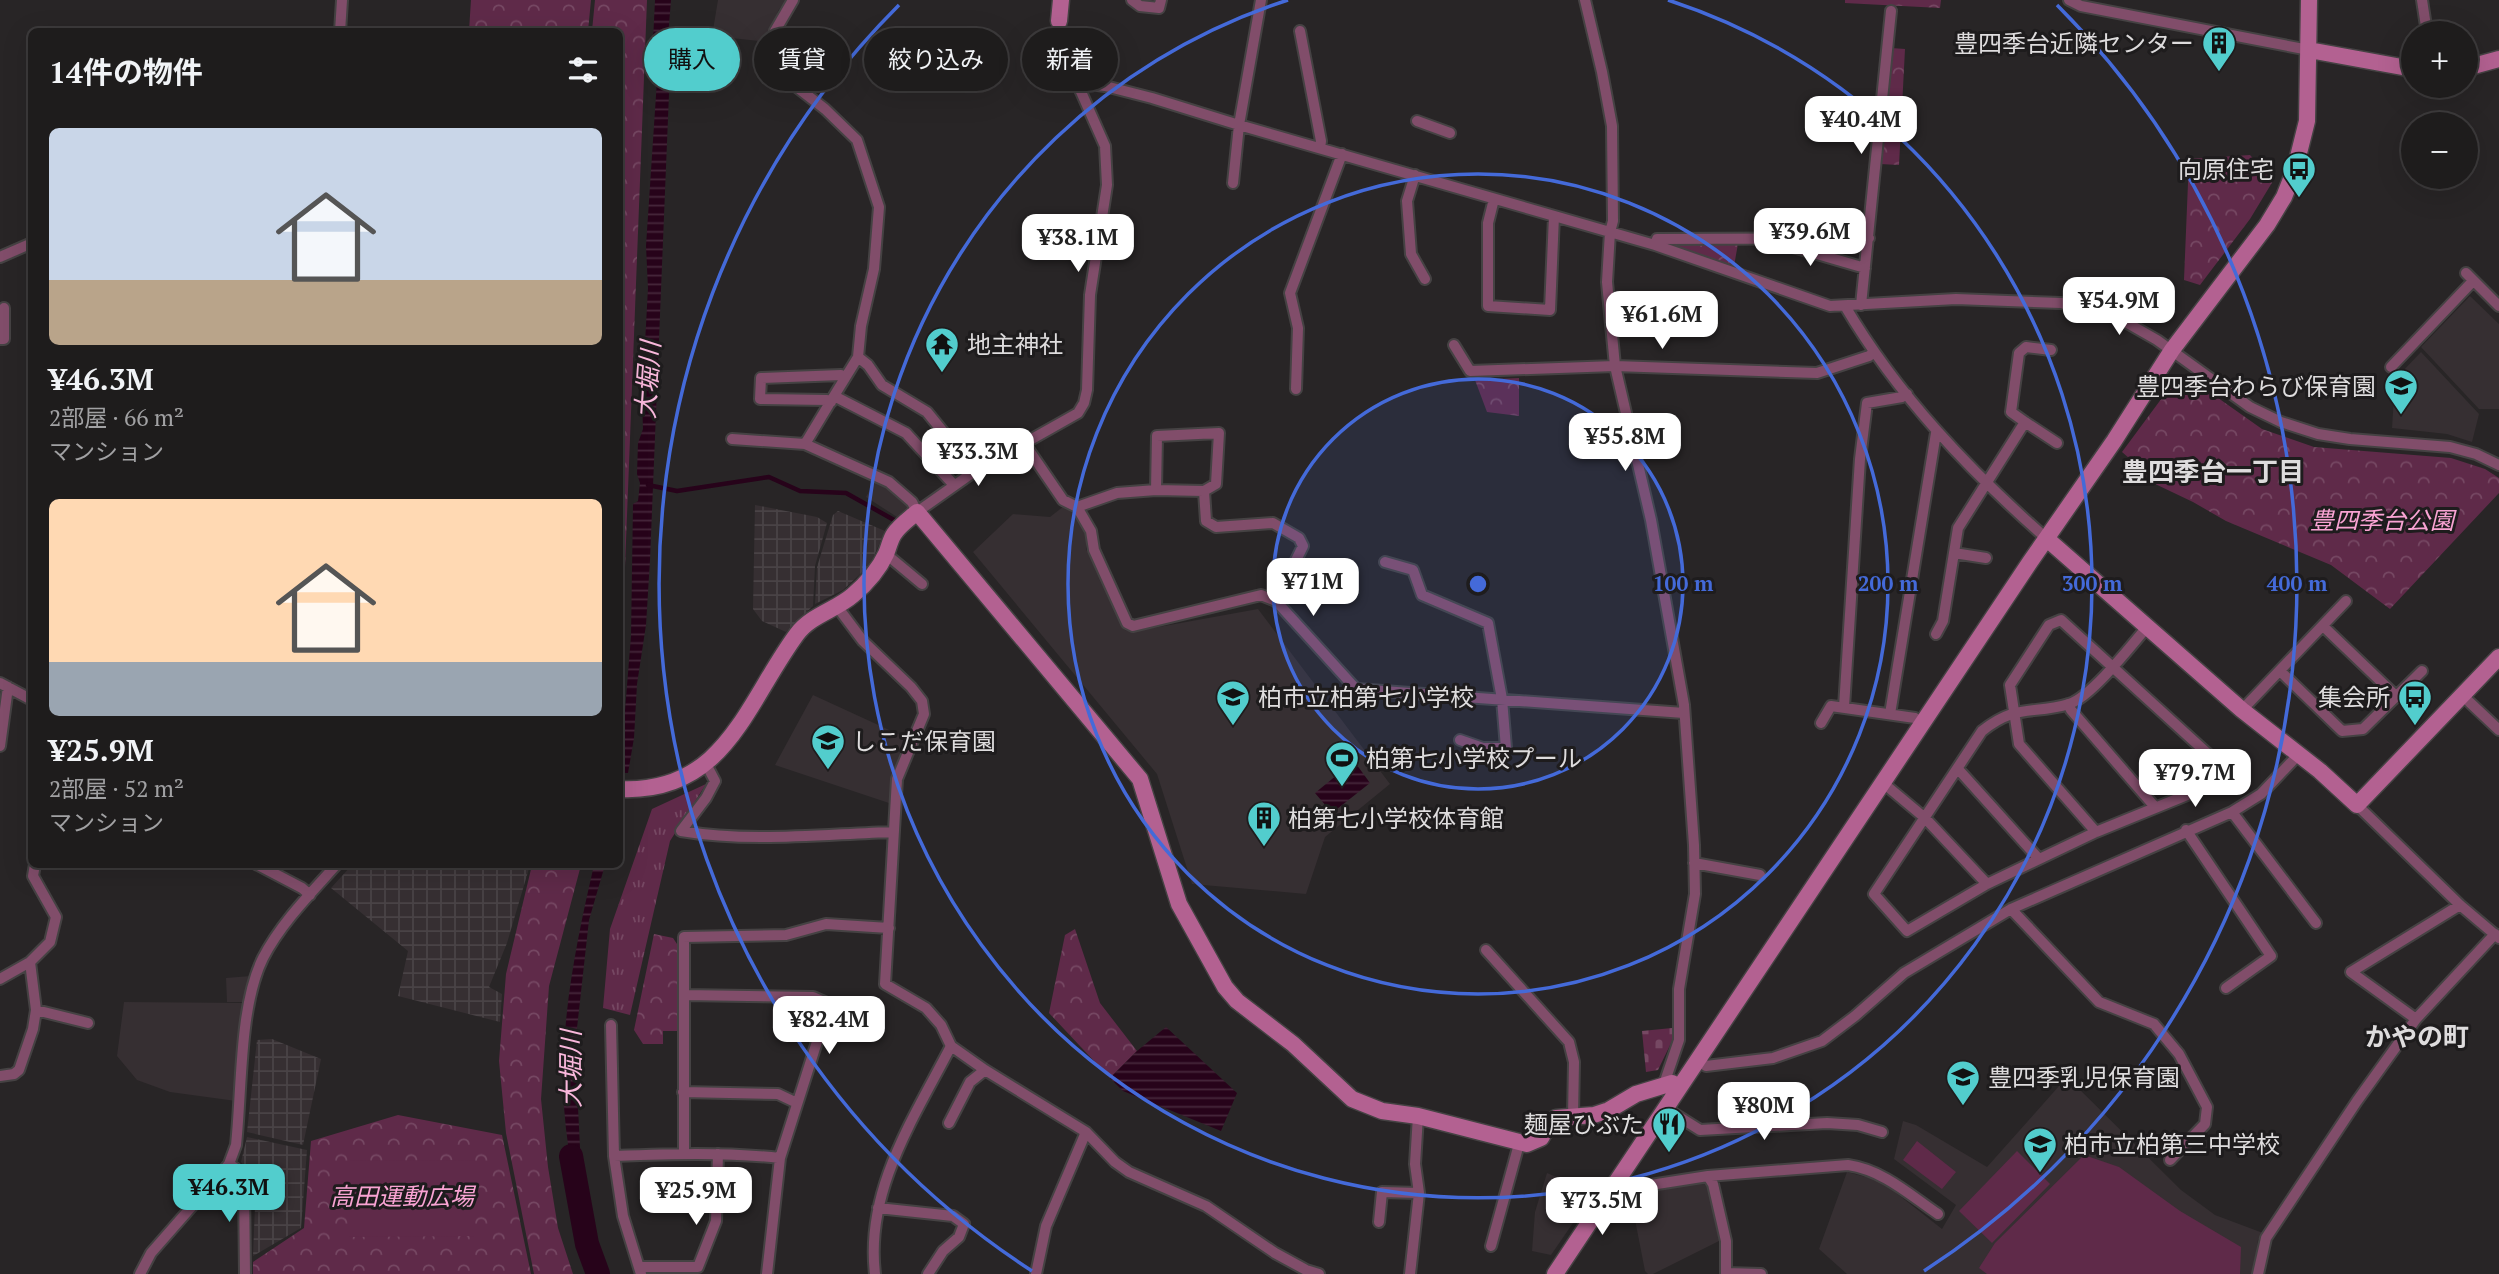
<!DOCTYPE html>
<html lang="ja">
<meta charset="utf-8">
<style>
:root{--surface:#1e1c1c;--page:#2b2929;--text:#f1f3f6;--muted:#a1a1a3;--line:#3c3a3b;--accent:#52cdcd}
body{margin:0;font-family:"PT Serif","Noto Sans JP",serif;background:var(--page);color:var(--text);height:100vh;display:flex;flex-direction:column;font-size:26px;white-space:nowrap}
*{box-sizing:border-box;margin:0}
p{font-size:23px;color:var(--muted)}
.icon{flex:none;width:38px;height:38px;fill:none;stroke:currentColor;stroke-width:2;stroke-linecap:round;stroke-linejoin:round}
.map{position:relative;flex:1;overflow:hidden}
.side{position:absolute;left:28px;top:28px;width:595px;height:840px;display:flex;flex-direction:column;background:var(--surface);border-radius:10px;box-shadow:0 7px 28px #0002,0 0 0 2px var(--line)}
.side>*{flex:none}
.banner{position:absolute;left:644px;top:28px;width:665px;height:63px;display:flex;gap:14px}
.buttons{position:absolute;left:2401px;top:21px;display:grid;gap:14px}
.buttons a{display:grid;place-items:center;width:77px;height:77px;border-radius:50%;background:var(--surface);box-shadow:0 7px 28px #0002,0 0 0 2px var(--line);font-size:35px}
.price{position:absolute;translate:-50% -60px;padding:0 16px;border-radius:14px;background:#fff;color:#222;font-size:23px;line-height:46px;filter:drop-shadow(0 2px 4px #0008)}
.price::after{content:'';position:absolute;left:50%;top:42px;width:21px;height:16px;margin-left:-10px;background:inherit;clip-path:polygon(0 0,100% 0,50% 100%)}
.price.current{background:var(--accent);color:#111}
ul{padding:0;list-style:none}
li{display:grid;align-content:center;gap:14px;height:371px;padding:0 21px}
li span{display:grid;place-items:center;height:217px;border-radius:10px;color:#555}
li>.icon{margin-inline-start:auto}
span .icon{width:126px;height:126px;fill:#fffc;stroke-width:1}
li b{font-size:30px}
h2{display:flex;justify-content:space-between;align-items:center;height:84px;padding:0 21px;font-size:30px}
.chip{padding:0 24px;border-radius:32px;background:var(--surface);box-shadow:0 7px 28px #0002,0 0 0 2px var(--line);font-size:24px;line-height:63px}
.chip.current{background:var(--accent);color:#111}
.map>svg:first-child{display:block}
.built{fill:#362f32}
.industrial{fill:url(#industrial-grid)}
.grass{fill:url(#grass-tufts)}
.cemetery{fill:url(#cemetery-stones)}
.park{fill:url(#park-crowns)}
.pitch{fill:#5f2a49}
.water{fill:url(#water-rules)}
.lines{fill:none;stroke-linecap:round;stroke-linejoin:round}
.stream{stroke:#27031a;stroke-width:4.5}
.river{stroke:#27031a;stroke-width:24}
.street-casing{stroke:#454243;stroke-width:14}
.secondary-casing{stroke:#454243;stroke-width:19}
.street{stroke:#814d6a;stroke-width:10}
.secondary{stroke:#b36191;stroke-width:16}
.ring{fill:none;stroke:#446ad9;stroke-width:3.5}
.labels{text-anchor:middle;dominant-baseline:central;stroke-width:6;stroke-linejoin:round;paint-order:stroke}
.poi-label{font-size:24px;fill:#dedcdd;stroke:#1e1c1d;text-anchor:start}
.park-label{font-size:24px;font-style:italic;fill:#f9a3d3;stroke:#1e1c1d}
.water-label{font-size:26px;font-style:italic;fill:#f9b7db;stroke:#1e1c1d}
.neighbourhood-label{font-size:26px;font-weight:bold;fill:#dedcdd;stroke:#1e1c1d}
.centre{fill:#446ad9;stroke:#1e1c1d;stroke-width:3.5}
.ring-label{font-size:21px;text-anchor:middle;font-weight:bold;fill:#446ad9;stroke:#1e1c1d;stroke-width:6;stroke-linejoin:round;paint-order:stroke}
</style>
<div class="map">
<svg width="2499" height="1274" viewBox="0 0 2499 1274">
<defs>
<pattern id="industrial-grid" width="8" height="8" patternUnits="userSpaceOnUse" patternTransform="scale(1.75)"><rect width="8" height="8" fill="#362f32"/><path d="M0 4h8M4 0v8" fill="none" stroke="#494346"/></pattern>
<pattern id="grass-tufts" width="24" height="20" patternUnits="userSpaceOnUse" patternTransform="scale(1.75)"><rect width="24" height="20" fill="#5f2a49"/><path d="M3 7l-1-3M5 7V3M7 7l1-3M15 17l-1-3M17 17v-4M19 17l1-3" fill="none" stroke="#764863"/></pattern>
<pattern id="cemetery-stones" width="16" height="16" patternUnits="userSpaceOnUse" patternTransform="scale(1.75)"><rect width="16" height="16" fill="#5f2a49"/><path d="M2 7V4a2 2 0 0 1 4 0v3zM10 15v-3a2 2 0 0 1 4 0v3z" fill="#764863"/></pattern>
<pattern id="park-crowns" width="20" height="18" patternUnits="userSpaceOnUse" patternTransform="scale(1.75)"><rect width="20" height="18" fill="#5f2a49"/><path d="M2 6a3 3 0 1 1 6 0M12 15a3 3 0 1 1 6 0" fill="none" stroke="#764863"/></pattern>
<pattern id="water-rules" width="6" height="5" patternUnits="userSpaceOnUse" patternTransform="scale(1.75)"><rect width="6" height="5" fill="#27031a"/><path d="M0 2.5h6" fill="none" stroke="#46273b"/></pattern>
</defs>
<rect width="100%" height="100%" fill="#282526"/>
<path class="built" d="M718,0H786L778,11L769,42L712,36Z
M2470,296L2499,324V409H2479L2421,347Z
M2421,352L2479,414L2472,442L2447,434L2392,428L2394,397L2401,373Z
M876,479L910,503V506L897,517L866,497Z
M1064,506L1079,518L1087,535L1086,549L1125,630L1131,632L1258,609L1390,784L1325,837L1306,894L1192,884L1157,774L973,552L1013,514L1050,517Z
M813,695L911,740L893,779L889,803L775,765Z
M251,976L245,1002H227L226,978Z
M124,1002L245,1003L236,1101L170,1092L137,1080L117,1056Z
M2067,1077L2181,1190L2215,1215L2263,1233L2258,1240L2253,1274H1847L1819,1249L1847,1172L1881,1181L1942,1229L1956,1205L1894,1159L1903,1121L1916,1125L1987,1167Z
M1547,1173L1580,1187L1584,1207L1551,1255L1532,1251L1535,1212Z
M1703,1183L1709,1187L1723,1239L1653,1274H1648L1645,1271L1630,1194Z"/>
<path class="industrial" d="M755,505L817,517L827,523L815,566L813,606L786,632L762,621L753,609Z
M838,511L885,531L870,565L843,590L815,604L817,567L833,515Z
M352,865H530L507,943L489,987L502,994L500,1022L398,996L408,951L331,888Z
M272,1039L321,1059L303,1145L247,1132L257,1040Z
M247,1137L307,1150L301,1228L253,1256L256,1181L241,1162Z"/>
<path class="grass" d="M706,784L670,841L630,1015L603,1008L610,929L652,809Z"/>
<path class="cemetery" d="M1672,1028L1673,1039L1658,1070L1646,1072L1642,1031Z"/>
<path class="park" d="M471,0H591L588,31H469Z
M595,0H647L620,696V32L592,31Z
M1845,0H1941L1940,8L1845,3Z
M1891,48L1905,49L1899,165L1880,164Z
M2250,155L2273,181L2250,219L2200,285L2184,280L2189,159Z
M1739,238L1734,266L1669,245Z
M2187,376L2262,429L2314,447L2451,458L2485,469L2499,478V493L2390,609L2331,565L2226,521L2193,502L2151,482L2144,471L2122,452L2176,379Z
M1519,378V416L1487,412L1475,380Z
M532,865H581L549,986L541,1099L548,1167L558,1228L573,1274H534L506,1133L499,1061L506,974Z
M1075,929L1100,1003L1137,1051L1110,1078L1049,1013L1065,935Z
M654,934L673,938L677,944V1031H663V1044H643L634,1030Z
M398,1115L502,1135L531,1274H253V1262L304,1228L311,1141Z"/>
<path class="pitch" d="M1917,1141L1956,1172L1942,1189L1903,1160Z
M2017,1151L2050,1184L1992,1243L1959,1211Z
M2084,1155L2119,1167L2180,1211L2241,1247L2240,1274H1987L1979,1268L1995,1243Z
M475,1160V1236L349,1237V1161Z"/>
<path class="water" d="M655,0H671L667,49L670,69L650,560L646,625L637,684L634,738L628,773H620L631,636L633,504L638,501L640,483L637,474L638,443L643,429L642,399L648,288L646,246L657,80L653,41Z
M1354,761L1370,783L1332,813L1315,793Z
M594,865H605L589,920L575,1046L581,1168L606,1274H595C582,1219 568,1164 564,1107C559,1026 576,943 594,865Z
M1166,1027L1237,1093L1221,1131L1123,1091L1110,1078L1137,1051Z"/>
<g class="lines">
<path class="stream" d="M648,485L677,491L769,477L800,491L846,493L894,520"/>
<path class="river" d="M571,1156L587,1244L598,1274"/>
<g class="street-casing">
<path id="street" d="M793,0L775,31L771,67L825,109L857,140L879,207L874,269L861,326L858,357
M1132,0L1140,6L1159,8L1161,0
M1585,0L1602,72L1612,126L1613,221L1610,232L1607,282L1615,366L1651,520L1684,705L1694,845L1695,894L1679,989V1040L1664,1084
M2069,0L2081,6L2309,50
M2422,0L2427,33
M1300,31L1321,141L1320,148
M340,32L342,0
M1078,86L1083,83L1105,86L1152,98L1239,125L1655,245L1830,306L1956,299L2061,303L2090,309L2122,320L2157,340L2250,407L2281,422L2318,434L2350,439L2450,447L2476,454L2499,465
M1417,121L1450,133
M1415,175L1407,201L1411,254L1425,279
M1233,183L1239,125L1261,0
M1494,199L1488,223V306L1550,310L1554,216
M1776,242L1865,268
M1655,245L1657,239L1869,238
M0,257L32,243
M2466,273L2499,306
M1861,305L1891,11
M1845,306C1898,396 1969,470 2047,539
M0,339H4V308
M1454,345L1470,371L1615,366L1817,373L1869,356L1873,353
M2391,367L2473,281
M1296,389L1298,328L1290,293L1342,154
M834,396L858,357L868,365L882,385L927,412L975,471
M831,402L827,400L760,399L761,378L841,375L845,378
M2025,422L2057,443
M732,439L805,444L889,482L912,502L917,512L975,471L1078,413L1084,403L1087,390L1090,295L1107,185L1105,146L1067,60L1060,40L1059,21
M1024,443L1063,500L1077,507L1091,531L1094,550L1127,623L1133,626L1261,595L1276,601L1356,689L1684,713
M805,444L834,396L906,433L954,485
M1204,491L1156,490L1157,436L1219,433L1216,484L1204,491L1206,521L1216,527L1273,523L1299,538L1303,546L1276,601
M1077,507L1117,493L1156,490
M1954,553L1986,558
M886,554L922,584
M1385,562L1413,570L1422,595L1488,623L1502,699L1506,748H1483L1460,740
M836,605L863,641L911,687L922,701L924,714L897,779L885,984L926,1008L941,1025L951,1046L985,1070L1086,1132L1115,1162L1129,1172L1206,1206L1275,1253L1306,1270L1319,1274
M2323,626L2396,696
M1936,634L1943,621L1958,528L2025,422L2011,412L2019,353L2026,347L2051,350
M2280,671L2342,731L2363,729L2422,671
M0,683L32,700
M2463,696L2499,730
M2068,704L2071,710L2155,807
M1844,707L1860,459L1867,403L1902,397L1907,394
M2242,710L2346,601
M1890,714L1936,433
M1821,723L1831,706L1915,718L1922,723
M0,746L8,687
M706,764L715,781L706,798L681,831C751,843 824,834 894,832
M1958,769L2039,859
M1882,782L1925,818L1987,884
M2357,805L2460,905L2499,938
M2232,812L2316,923
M2186,830L2271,956L2226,988
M2096,832L2019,744L2010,685L2049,625L2061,620L2219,764L2201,785L2187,795L2096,832L1987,884L1907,931L1874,894L1982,731C2017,703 2033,715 2069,704C2091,697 2131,646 2147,627
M1694,863L1760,875
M256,864L302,888L310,895
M2011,909L2099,1002L2154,1024L2179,1054L2207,1107L2205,1124L2170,1160
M1486,950L1569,1042L1574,1062L1573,1116
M30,962L50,942L56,917L33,876L35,864
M0,979L30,962L36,1010L33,1029L19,1070L14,1074L0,1076
M684,995L813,997L829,1004L780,1158L767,1274
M36,1010L88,1023
M2416,1019L2351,972L2460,905
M611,1025L614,1156L623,1216L641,1274
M1697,1059L1706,1066L1773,1058L1822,1041L1855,1016L1904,973L2011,909L2232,812L2261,794L2299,754
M683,1092L778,1094L797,1103
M1665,1108L1700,1130L1827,1123L1858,1125L1882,1132
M949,1123L970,1082L985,1070
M684,1153V937L786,935L826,924L889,928
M614,1156C669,1154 724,1152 780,1158
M229,1164L235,1168L244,1183L245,1274
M1708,1176L1713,1184L1726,1241V1273L1761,1274
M1619,1179L1628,1185L1638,1187L1708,1176L1848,1165C1883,1170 1910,1195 1938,1214
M878,1208L953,1216L964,1224L959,1237L943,1251L928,1274
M1379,1222L1382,1192L1419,1193
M1491,1246L1519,1144
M639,1267H698L716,1221L718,1154
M140,1274L151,1253L229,1164L236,1145C242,1090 239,1006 263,958C281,923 311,893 337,864
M875,1274C865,1190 914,1118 951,1046
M1036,1274L1046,1226L1086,1132
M1410,1274L1419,1193L1415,1164L1418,1116
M2258,1274L2266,1238L2357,1101L2416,1019L2495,934"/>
</g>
<g class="secondary-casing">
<path id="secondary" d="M1059,21L1061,0
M2309,50L2413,69
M2466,68L2499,59
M2047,539L2242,710L2320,771L2357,805L2499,657
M620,789C725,794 746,703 797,634C811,615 836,610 853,595C866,584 879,569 886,554C889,547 890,540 894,534C900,525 909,519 917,512L1140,779L1179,904L1225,987L1237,1001L1293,1044L1352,1099L1382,1111L1418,1116L1527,1144L1541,1138L1549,1124L1556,1118L1594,1115L1609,1110L1636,1094L1672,1083L1679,1087
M1555,1274L2030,562L2114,441L2172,350L2267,225L2284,197L2295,169L2307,121L2309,0"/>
</g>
<use href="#street" class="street"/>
<use href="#secondary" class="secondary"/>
</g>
<circle cx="1478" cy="584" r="205" fill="#446ad9" fill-opacity=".12"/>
<g class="ring">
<circle cx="1478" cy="584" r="205"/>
<circle cx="1478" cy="584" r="410"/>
<path d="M1668 0A614 614 0 1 1 1288 0"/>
<path d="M1032 1271A819 819 0 0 1 899 5M2057 5A819 819 0 0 1 1924 1271"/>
</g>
<defs>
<g id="building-pin" transform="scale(1.75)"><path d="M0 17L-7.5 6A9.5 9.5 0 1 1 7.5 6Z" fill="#52cdcd" stroke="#1e1c1d"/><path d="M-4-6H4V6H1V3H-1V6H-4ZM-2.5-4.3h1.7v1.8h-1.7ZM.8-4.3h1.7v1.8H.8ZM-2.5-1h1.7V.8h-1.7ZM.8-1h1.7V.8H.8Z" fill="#111"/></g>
<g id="bus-pin" transform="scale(1.75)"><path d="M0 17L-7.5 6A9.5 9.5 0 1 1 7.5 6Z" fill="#52cdcd" stroke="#1e1c1d"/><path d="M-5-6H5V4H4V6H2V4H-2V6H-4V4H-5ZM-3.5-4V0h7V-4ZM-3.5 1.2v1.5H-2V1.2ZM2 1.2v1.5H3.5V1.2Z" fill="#111"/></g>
<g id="temple-pin" transform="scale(1.75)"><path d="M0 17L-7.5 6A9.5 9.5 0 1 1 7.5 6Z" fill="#52cdcd" stroke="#1e1c1d"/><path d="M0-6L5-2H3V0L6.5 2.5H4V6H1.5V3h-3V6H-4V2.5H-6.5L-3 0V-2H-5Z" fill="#111"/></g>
<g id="school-pin" transform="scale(1.75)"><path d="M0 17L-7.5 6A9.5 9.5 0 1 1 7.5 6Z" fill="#52cdcd" stroke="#1e1c1d"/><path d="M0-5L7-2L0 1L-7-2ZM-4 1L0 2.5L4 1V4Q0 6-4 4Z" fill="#111"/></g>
<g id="stadium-pin" transform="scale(1.75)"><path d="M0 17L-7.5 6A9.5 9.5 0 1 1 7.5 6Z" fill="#52cdcd" stroke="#1e1c1d"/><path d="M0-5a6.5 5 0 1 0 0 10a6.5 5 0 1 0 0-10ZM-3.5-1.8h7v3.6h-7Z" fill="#111"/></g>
<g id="restaurant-pin" transform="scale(1.75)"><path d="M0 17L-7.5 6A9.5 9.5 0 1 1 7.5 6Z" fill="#52cdcd" stroke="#1e1c1d"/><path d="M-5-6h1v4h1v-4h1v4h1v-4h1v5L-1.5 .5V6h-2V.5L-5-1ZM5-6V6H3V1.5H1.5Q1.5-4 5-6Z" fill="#111"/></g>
</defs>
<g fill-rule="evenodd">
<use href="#building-pin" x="2219" y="43"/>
<use href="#bus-pin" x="2299" y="169"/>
<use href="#temple-pin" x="942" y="344"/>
<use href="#school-pin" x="2401" y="386"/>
<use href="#school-pin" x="1233" y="697"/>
<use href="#bus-pin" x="2415" y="697"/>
<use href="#school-pin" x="828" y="741"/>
<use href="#stadium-pin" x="1342" y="758"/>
<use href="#building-pin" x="1264" y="818"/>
<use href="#school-pin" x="1963" y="1077"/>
<use href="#restaurant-pin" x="1669" y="1124"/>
<use href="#school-pin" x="2040" y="1144"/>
</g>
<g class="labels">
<g class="poi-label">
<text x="2194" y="43" text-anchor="end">豊四季台近隣センター</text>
<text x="2274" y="169" text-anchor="end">向原住宅</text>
<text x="967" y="344">地主神社</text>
<text x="2376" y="386" text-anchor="end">豊四季台わらび保育園</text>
<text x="1258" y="697">柏市立柏第七小学校</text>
<text x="2390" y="697" text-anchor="end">集会所</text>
<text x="852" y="741">しこだ保育園</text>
<text x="1366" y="758">柏第七小学校プール</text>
<text x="1288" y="818">柏第七小学校体育館</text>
<text x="1988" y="1077">豊四季乳児保育園</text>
<text x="1644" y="1124" text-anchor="end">麺屋ひぶた</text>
<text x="2064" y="1144">柏市立柏第三中学校</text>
</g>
<g class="park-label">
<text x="2382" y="520">豊四季台公園</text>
<text x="402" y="1196">高田運動広場</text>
</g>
<g class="water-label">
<text transform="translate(647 380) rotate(-86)">大堀川</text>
<text transform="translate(570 1069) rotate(-90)">大堀川</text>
</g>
<g class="neighbourhood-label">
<text x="2213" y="471">豊四季台一丁目</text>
<text x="2417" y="1036">かやの町</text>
</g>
</g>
<circle cx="1478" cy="584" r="10" class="centre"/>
<g class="ring-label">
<text x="1683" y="591">100 m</text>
<text x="1888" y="591">200 m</text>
<text x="2092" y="591">300 m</text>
<text x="2297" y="591">400 m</text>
</g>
</svg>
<div class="buttons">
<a>+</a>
<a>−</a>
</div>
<b class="price" style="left:1861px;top:156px">¥40.4M</b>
<b class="price" style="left:1810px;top:268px">¥39.6M</b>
<b class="price" style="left:1078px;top:274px">¥38.1M</b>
<b class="price" style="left:2119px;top:337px">¥54.9M</b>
<b class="price" style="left:1662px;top:351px">¥61.6M</b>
<b class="price" style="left:1625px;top:473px">¥55.8M</b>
<b class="price" style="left:978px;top:488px">¥33.3M</b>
<b class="price" style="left:1313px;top:618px">¥71M</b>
<b class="price" style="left:2195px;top:809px">¥79.7M</b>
<b class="price" style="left:829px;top:1056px">¥82.4M</b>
<b class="price" style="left:1764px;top:1142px">¥80M</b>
<b class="price current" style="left:229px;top:1224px">¥46.3M</b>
<b class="price" style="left:696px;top:1227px">¥25.9M</b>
<b class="price" style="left:1602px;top:1237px">¥73.5M</b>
<div class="banner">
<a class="chip current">購入</a>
<a class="chip">賃貸</a>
<a class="chip">絞り込み</a>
<a class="chip">新着</a>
</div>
<section class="side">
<h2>14件の物件<svg class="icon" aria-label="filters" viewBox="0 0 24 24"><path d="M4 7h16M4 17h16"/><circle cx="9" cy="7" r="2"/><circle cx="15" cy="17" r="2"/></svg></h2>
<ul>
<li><span style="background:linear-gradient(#c9d6e8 70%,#b9a48a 0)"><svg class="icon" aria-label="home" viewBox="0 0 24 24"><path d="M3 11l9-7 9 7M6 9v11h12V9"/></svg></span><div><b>¥46.3M</b><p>2部屋 · 66 m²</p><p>マンション</p></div></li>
<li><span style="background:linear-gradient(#ffd9b3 75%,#9aa5b1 0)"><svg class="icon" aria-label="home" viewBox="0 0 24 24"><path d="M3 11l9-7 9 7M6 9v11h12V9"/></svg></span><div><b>¥25.9M</b><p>2部屋 · 52 m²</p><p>マンション</p></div></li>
</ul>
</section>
</div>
